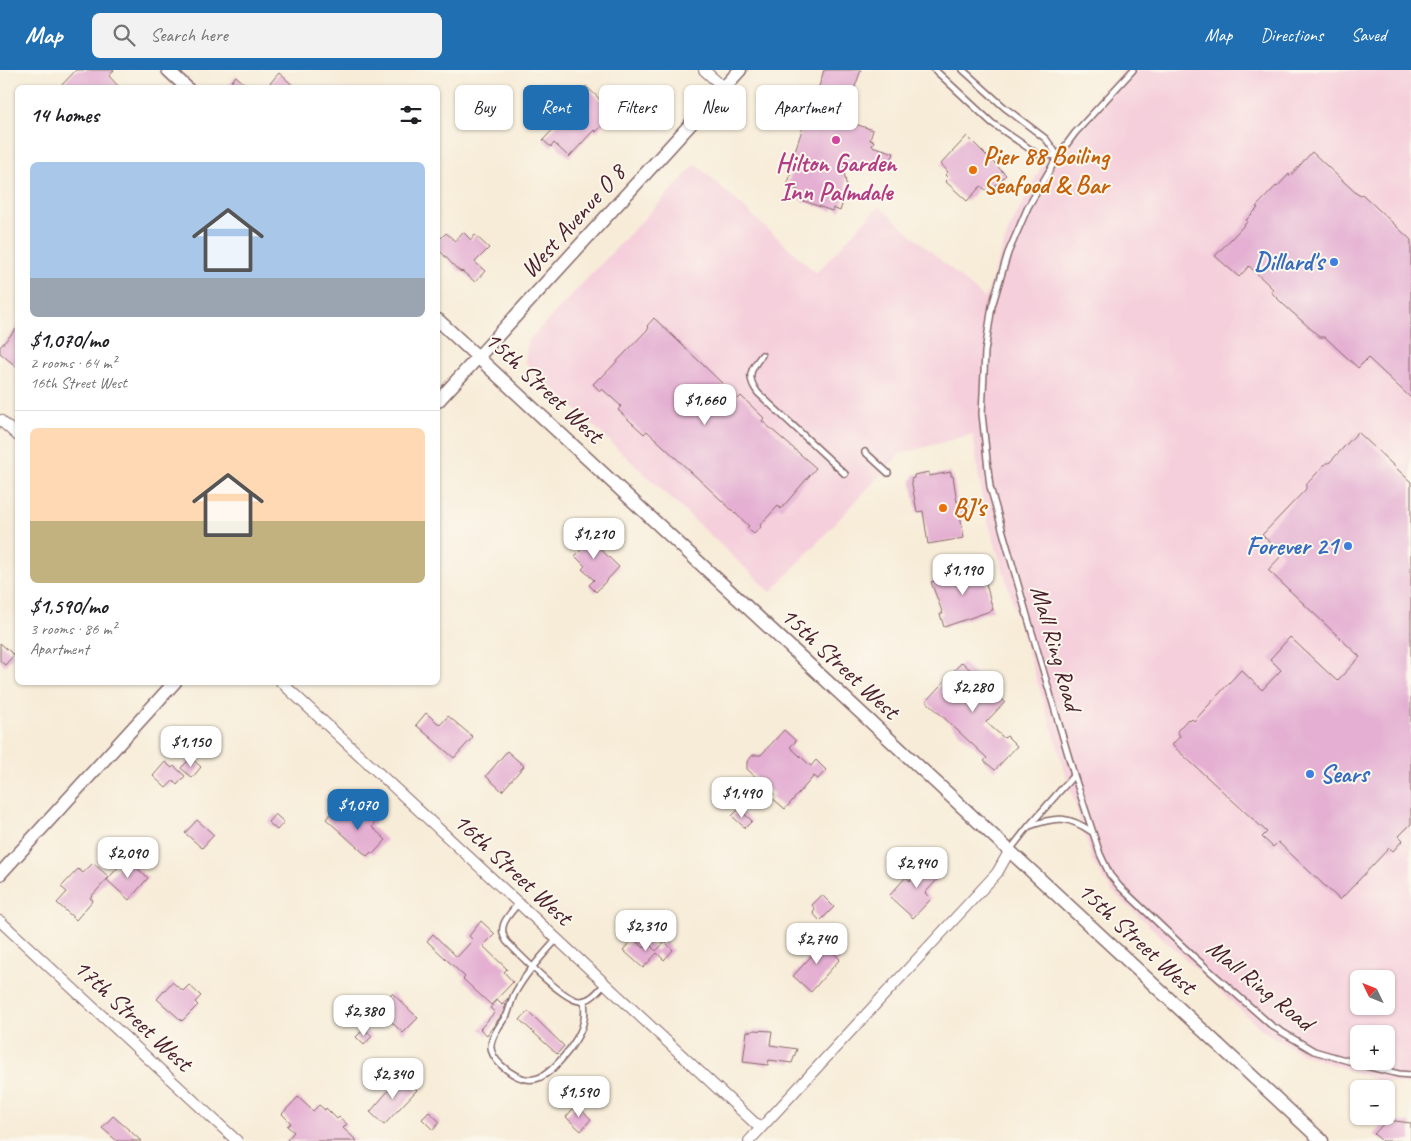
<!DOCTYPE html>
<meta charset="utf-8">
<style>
:root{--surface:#fff;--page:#f2f2f2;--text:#202124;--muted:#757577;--line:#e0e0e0;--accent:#1f6fb2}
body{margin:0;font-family:Caveat,sans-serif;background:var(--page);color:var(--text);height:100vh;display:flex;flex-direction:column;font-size:19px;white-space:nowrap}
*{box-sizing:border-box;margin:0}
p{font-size:16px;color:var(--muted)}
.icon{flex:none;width:28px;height:28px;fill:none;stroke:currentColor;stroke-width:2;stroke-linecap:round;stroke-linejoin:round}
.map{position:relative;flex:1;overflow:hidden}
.drawer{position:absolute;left:15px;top:15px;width:425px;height:600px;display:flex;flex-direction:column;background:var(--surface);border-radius:8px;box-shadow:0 1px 4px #0004}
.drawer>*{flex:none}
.top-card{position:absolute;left:455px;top:15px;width:475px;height:45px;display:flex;gap:10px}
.needle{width:32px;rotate:313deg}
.buttons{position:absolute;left:1350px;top:900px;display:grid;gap:10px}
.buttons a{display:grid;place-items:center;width:45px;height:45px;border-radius:8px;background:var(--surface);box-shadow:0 1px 4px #0004;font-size:25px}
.price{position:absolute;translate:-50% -42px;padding:0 11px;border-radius:10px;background:#fff;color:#222;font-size:16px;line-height:32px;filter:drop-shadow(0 1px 2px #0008)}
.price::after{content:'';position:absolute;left:50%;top:30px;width:15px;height:11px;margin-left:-8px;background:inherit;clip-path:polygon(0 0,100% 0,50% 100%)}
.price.selected{background:var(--accent);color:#fff}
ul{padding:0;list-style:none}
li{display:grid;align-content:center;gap:10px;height:265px;padding:0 15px}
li+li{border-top:1px solid var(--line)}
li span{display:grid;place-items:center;height:155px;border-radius:8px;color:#555}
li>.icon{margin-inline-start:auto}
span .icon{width:90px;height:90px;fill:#fffc;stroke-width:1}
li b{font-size:21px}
h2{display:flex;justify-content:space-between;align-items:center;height:60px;padding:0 15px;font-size:21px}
.chip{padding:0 18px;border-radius:8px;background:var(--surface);box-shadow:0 1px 4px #0004;font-size:18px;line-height:45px}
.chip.selected{background:var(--accent);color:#fff}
header{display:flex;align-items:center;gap:30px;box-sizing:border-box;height:70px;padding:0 25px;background:var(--accent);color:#fff}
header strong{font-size:24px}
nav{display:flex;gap:28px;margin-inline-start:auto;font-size:18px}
.search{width:350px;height:45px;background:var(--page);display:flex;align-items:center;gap:12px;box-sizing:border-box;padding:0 18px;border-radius:8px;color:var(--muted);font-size:19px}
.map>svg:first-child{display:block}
.built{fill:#f5cfdb;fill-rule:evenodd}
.building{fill:#e4afd2}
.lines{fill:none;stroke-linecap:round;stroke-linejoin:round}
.service-casing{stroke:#876768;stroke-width:8}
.minor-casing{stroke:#876768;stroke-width:12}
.tertiary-casing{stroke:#876768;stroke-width:15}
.service{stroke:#fff;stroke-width:5}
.minor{stroke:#fff;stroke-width:10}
.tertiary{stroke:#fff;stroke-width:12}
.hotel-dot{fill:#d1479c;stroke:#fbf7ec;stroke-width:2}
.food-dot{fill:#e8710a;stroke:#fbf7ec;stroke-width:2}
.shop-dot{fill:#3f7fe0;stroke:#fbf7ec;stroke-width:2}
.labels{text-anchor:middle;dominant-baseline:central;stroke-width:4;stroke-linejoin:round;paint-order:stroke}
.food-label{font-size:25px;font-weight:bold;fill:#c56008;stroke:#fbf7ec;text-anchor:start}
.hotel-label{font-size:25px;font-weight:bold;fill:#b23c85;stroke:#fbf7ec}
.street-label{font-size:25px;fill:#4a1f2b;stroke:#fbf7ec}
.shop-label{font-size:25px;font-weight:bold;fill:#366cbe;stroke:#fbf7ec;text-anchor:end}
</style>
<header>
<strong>Map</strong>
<div class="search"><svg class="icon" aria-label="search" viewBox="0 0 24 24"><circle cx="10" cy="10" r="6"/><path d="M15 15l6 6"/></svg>Search here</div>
<nav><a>Map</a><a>Directions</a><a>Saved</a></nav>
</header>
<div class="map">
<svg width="1411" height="1071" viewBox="0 0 1411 1071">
<rect width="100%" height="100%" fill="#fbf7ec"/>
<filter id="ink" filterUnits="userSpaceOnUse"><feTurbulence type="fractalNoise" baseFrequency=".02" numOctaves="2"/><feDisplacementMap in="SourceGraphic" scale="10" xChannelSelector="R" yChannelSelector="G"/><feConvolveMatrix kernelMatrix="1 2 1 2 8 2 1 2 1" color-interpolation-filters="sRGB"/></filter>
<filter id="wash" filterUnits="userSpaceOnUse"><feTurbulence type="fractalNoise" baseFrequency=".0096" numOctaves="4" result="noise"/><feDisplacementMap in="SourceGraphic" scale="20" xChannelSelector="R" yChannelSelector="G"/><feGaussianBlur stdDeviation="1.12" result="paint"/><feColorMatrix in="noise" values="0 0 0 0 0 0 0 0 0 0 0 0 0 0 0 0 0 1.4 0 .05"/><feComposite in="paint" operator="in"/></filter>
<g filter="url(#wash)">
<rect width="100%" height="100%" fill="#f7ecd8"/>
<path class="built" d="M1123,0H1411V1015L1382,1012L1300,983L1261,959L1112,821L1093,792L983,435L973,364L900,384L771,522L525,292L528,271L696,94L816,203L879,136L985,229L1009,160L1040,99ZM1359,909H1386V936H1359ZM1359,964H1386V991H1359Z"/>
<g id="blocks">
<path class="building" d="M76,0H114L109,6L120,18H59Z
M824,0H861L843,50L873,60L870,70L874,71L872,76L894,83L889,97L867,90L866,94L861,93L858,101L843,96L847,119L840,141L833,138L832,141L795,128L798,120L787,116L791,104L789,103L790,96L807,45L811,43Z
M279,3L296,18H266Z
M236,6L249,18H227Z
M586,16L614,43L596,62L594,60L569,87L554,73L551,77L543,70L560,52L563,55L584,32L577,26Z
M967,66L1006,105L988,122L981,116L967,131L945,111L948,108L945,105L948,102L941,94Z
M1312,82L1357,124L1361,126L1362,124L1411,170V328L1368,288L1358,298L1325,267H1320L1284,235L1271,222L1273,219L1249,196L1239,207L1215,186L1248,151L1246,150L1258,138L1256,137L1276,116L1277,117L1289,104L1290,106Z
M463,162L471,170L475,165L489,178L475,192L485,201L475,212L462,201L461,202L456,198L438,179V171L446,163L455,171Z
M654,248L723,314L738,329L741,326L764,348L762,351L816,398L781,439L778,436L760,455L761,457L754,464L747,458L749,456L647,361L644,364L618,340L621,336L602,319L600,321L593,314L600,307L601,308L649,258L647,256Z
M18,257V298L0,283V277Z
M1358,362L1411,412V754L1399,766L1403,770L1393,781L1389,778L1340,830L1278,772L1273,777L1262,767L1267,762L1172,675L1180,666L1177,661L1188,649L1190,651L1192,649L1194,651L1241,600L1262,620L1281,600L1270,589L1290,567L1337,611L1360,587L1268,500L1283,484L1262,465L1306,419V415L1326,393H1329Z
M929,402V406L951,402V406H953L957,432L967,430L969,442L960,444L964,468L928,474L923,441L917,442L911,409L914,408V405Z
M582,457L591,466L589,468L619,497L596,522L589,515L594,510L582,499L585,496L575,486L583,478L572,467Z
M974,497L986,502L984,506L993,540L944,557L940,544H943L931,512L943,508V509L972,500Z
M0,573L14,585L5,595L0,591Z
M962,592L1005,632L986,652L1004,668L1007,666L1017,676L995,700L984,691L987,688L926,631Z
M426,643L440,655L448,646L473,667L454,688L416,655Z
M784,660L796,671L790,677L811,696L816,690L826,700L818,709L814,706L785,739L771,727L774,724L747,699V692L753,685H761Z
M507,681L524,696L502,721L486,706Z
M191,688L201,697L192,708L181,698Z
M165,692L172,698L174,696L185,706L177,715L173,711L166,718L153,706Z
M336,738L349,750L356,742L363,749L367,745L375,752L372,757L386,770L373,784L371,782L367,786L326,749Z
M739,739L752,751L745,758L732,746Z
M275,744L284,752L277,760L268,752Z
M197,750L214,765L202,778L185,763Z
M126,788L148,808L129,830L107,810Z
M930,789L944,802L925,823L931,829L913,848L889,826L906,807L910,811Z
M93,793L109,807L90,828L93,830L76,850L57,833L67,822L61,817L78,799L83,803Z
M822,825L834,837L820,851L813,843L815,839L812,835Z
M481,851L495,864L483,876L507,899L504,902L513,912L491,935L463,909L465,907L427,871L433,864L457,887L473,870L469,866Z
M816,867L840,889L811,922L793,906L815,882L808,876Z
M633,869L644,878L648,873L656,881L665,872L673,880L664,890L657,883L643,898L623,880Z
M172,912L183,921L189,915L201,926L195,932L198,935L182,951L157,929Z
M392,923L418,948L403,963L378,939Z
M508,928L503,943L487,965L480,959L495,942L490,938L497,930L502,935Z
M528,941L564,976L557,984L520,950Z
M364,959L372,966L364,975L356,967Z
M754,960L772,961L770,975L797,979L792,993L769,990L768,995L743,992L747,961L752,962Z
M401,1006L417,1020L384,1055L370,1042Z
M298,1027L313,1041L319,1035L325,1040L326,1038L337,1049L339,1047L347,1054L343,1058L357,1071H286L294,1062L287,1056L291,1053L282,1044Z
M576,1035L591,1049L581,1061L566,1047Z
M429,1042L440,1052L433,1060L422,1049Z
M113,1046L128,1059L141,1071H117L102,1058Z
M1387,1050L1411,1053V1071H1382L1374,1064Z"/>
</g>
</g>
<g filter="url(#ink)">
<use href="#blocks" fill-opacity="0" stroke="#876768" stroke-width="1"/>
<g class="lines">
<g class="service-casing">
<path id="service" d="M935,0L992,53L1037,84L1058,86
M963,0L1004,37L1046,69L1058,86
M1133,0L1075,63L1058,86L1028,137L1008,183L992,236L985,282L982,344L990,417L1026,542L1074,705L1100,784L1110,805L1120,817L1193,886L1272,956L1314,981L1366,996L1399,1004L1411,1005
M762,285C750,300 746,307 758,323L845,404
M865,382L888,403
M1030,756C1056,746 1069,746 1092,762
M1010,780L1028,757L1074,705
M518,834C508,846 496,857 507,872C520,885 564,931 580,931C591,931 598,921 605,914
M557,869C542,886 526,903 515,923C511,930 510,938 507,945C501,953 492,965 491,975C490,983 496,990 501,995C531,1022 547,1008 569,980C581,963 587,952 584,931"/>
</g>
<g class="minor-casing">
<path id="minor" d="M704,0L724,18
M0,350L18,366
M281,612L760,1058
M0,851L237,1071
M749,1071L997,803L1010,780"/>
</g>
<g class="tertiary-casing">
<path id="tertiary" d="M168,0L187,18
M438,250L1322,1071
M438,331L740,0
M0,804L175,612"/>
</g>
<use href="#service" class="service"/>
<use href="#minor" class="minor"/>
<use href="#tertiary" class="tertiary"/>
</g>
</g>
<circle class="hotel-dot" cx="836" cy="70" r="5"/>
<g class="food-dot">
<circle cx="973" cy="100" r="5"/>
<circle cx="943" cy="438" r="5"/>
</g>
<g class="shop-dot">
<circle cx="1334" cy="192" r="5"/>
<circle cx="1348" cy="476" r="5"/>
<circle cx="1310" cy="704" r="5"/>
</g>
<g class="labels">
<g class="food-label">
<text x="983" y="86">Pier 88 Boiling<tspan x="983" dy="29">Seafood &amp; Bar</tspan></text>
<text x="953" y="438">BJ's</text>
</g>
<g class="hotel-label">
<text x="836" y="93">Hilton Garden<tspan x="836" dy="29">Inn Palmdale</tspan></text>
</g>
<g class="street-label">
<text transform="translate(573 151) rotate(-48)">West Avenue O 8</text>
<text transform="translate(544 317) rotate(43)">15th Street West</text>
<text transform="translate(1056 578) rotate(74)">Mall Ring Road</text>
<text transform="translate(840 593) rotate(43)">15th Street West</text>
<text transform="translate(513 799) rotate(43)">16th Street West</text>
<text transform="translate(1137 868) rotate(43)">15th Street West</text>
<text transform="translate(1260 915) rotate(39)">Mall Ring Road</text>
<text transform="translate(133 945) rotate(43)">17th Street West</text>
</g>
<g class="shop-label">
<text x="1324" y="192">Dillard's</text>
<text x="1338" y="476">Forever 21</text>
<text x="1320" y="704" text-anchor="start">Sears</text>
</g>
</g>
</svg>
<div class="buttons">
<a><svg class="needle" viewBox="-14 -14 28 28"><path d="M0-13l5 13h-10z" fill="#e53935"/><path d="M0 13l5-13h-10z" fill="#757577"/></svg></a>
<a>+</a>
<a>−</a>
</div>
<b class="price" style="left:705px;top:356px">$1,660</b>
<b class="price" style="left:594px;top:490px">$1,210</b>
<b class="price" style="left:963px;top:526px">$1,190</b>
<b class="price" style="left:973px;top:643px">$2,280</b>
<b class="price" style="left:191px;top:698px">$1,150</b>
<b class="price" style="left:742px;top:749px">$1,490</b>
<b class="price selected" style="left:358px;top:761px">$1,070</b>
<b class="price" style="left:128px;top:809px">$2,090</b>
<b class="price" style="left:917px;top:819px">$2,940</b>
<b class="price" style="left:646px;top:882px">$2,310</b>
<b class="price" style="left:817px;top:895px">$2,740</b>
<b class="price" style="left:364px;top:967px">$2,380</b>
<b class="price" style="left:393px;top:1030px">$2,340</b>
<b class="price" style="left:579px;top:1048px">$1,590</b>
<div class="top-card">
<a class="chip">Buy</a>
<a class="chip selected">Rent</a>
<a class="chip">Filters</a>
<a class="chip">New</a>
<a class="chip">Apartment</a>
</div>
<section class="drawer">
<h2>14 homes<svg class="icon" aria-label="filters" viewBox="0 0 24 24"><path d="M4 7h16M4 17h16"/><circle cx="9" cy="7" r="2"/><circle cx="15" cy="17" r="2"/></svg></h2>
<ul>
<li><span style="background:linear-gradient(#a9c7e8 75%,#9aa5b1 0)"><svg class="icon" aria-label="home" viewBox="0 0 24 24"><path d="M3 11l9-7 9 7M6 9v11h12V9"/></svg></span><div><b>$1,070/mo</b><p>2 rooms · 64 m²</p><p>16th Street West</p></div></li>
<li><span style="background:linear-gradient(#ffd9b3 60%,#c2b280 0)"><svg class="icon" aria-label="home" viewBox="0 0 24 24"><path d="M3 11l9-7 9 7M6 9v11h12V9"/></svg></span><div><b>$1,590/mo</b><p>3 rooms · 86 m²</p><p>Apartment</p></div></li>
</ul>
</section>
</div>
